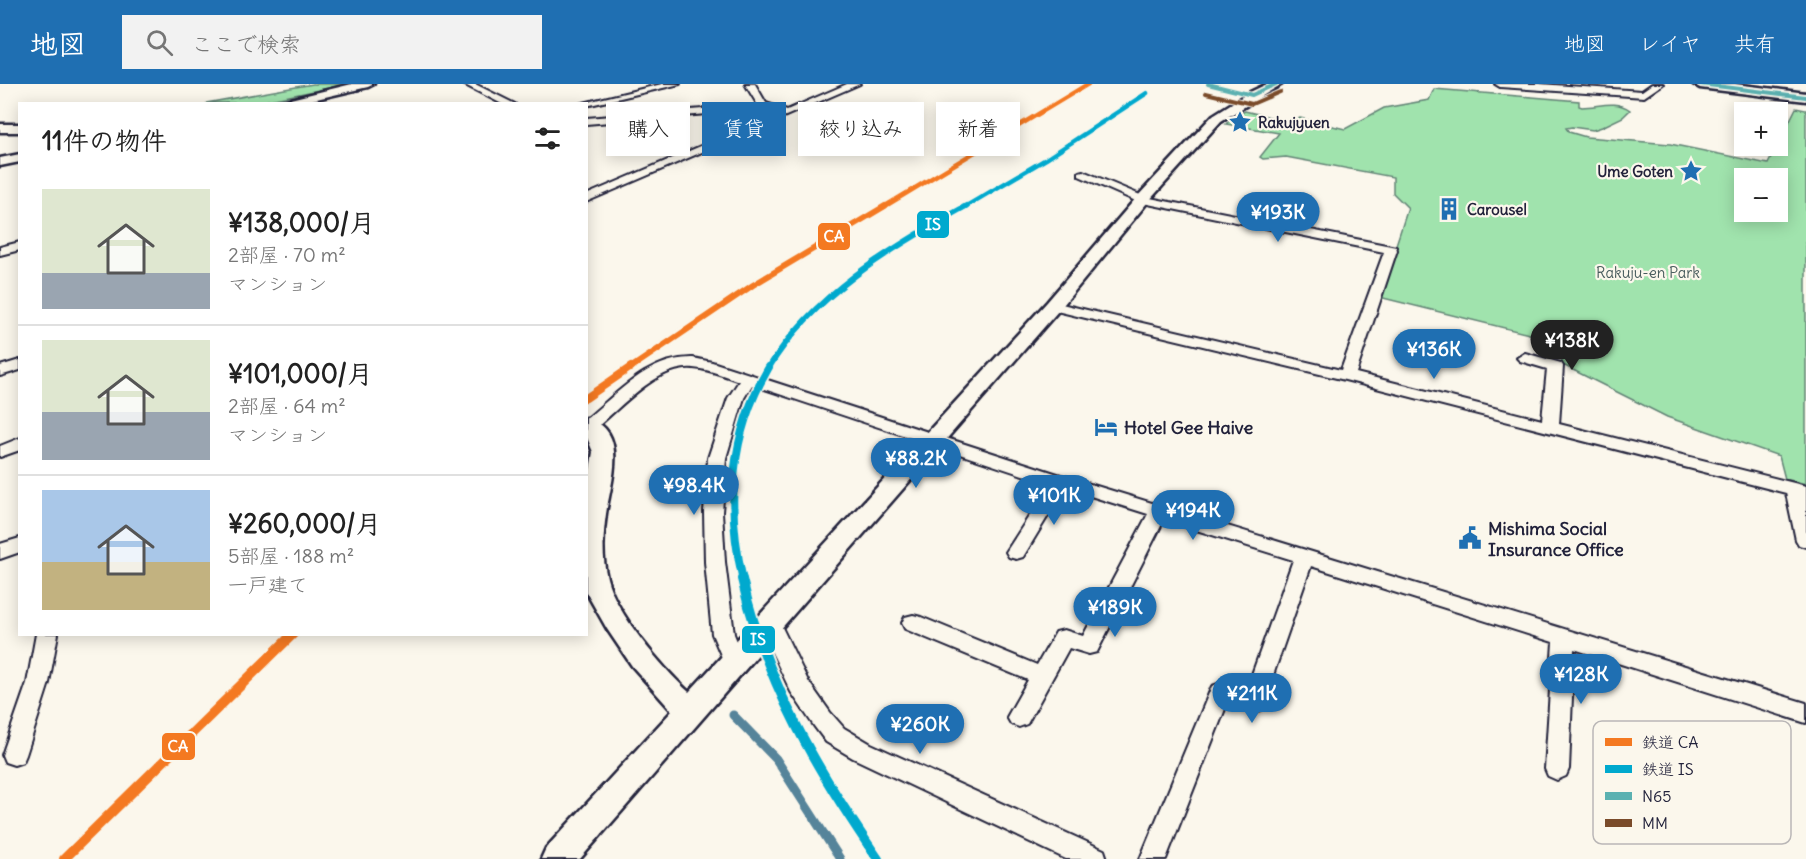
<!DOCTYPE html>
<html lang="ja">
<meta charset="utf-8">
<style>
:root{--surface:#fff;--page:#f2f2f2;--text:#222;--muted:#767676;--line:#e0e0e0;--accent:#1f6fb2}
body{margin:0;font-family:Delius,"Klee One",sans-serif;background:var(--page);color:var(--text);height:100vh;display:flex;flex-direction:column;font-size:22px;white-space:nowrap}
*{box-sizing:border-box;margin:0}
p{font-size:20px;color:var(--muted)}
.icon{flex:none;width:33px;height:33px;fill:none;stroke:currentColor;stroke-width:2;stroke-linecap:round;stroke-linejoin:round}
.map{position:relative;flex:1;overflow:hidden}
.sheet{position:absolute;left:18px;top:18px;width:570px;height:534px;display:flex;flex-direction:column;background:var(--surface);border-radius:0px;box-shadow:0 3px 15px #0003}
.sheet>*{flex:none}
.guide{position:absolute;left:606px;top:18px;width:570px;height:54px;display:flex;gap:12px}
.tools{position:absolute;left:1734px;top:18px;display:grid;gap:12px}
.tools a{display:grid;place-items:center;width:54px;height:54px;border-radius:0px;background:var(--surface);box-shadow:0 3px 15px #0003;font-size:30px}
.price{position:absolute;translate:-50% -51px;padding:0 14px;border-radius:21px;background:var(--accent);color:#fff;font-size:20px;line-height:39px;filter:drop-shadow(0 2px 3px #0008)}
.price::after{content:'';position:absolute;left:50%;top:36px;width:18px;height:14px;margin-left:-9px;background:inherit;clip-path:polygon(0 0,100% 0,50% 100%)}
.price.current{background:#222;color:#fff}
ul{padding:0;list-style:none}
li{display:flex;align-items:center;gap:18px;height:150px;padding:0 24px}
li+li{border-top:2px solid var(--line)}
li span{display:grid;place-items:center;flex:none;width:168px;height:120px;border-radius:0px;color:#555}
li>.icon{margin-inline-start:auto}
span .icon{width:72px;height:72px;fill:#fffc;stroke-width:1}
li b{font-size:26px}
h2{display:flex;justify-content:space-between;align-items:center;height:72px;padding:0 24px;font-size:26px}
.tag{padding:0 21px;border-radius:0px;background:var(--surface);box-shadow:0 3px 15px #0003;font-size:21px;line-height:54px}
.tag.current{background:var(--accent);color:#fff}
header{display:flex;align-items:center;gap:36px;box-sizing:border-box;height:84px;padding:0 30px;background:var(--accent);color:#fff}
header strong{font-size:28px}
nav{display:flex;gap:33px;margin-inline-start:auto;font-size:21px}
.search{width:420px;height:54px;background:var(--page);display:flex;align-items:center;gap:15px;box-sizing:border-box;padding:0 21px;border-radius:0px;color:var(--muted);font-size:22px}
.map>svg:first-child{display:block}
.green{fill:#a0e3ad;stroke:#618274;stroke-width:1.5;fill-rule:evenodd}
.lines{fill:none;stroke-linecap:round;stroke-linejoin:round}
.stream{stroke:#57849a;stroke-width:9}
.minor-casing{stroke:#22223b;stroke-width:4}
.tertiary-casing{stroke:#22223b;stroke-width:5}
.primary-casing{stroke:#22223b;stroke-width:5}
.minor{fill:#fbf7ec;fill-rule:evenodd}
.tertiary{fill:#fbf7ec;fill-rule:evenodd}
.primary{fill:#fbf7ec;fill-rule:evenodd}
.bus-1-casing{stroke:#fbf7ec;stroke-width:6}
.bus-2-casing{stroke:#fbf7ec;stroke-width:6}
.bus-1{stroke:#5bb1b1;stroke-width:4}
.bus-2{stroke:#7a4b2a;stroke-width:4}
.rail-1-far3-casing{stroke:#fbf7ec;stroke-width:7}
.rail-1-far2-casing{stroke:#fbf7ec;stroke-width:10}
.rail-1-far1-casing{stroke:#fbf7ec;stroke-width:12}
.rail-1-casing{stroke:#fbf7ec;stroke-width:14}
.rail-2-far3-casing{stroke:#fbf7ec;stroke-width:7}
.rail-2-far2-casing{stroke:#fbf7ec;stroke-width:10}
.rail-2-far1-casing{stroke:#fbf7ec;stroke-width:12}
.rail-2-casing{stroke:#fbf7ec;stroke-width:14}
.rail-1-far3{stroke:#f47921;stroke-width:4.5}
.rail-1-far2{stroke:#f47921;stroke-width:6}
.rail-1-far1{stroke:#f47921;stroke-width:8}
.rail-1{stroke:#f47921;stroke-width:10}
.rail-2-far3{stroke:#00a9ce;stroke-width:4.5}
.rail-2-far2{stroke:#00a9ce;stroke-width:6}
.rail-2-far1{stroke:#00a9ce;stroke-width:8}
.rail-2{stroke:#00a9ce;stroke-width:10}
.labels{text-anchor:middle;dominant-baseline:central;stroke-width:4.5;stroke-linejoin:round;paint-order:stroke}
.far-poi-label{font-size:15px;font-weight:bold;fill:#22223b;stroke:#fbf7ec;text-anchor:start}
.far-park-label{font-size:15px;fill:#485c5d;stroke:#fbf7ec}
.poi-label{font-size:18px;font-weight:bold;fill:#22223b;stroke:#fbf7ec;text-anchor:start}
.key{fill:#fbf7ec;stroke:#bab7b7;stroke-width:1.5}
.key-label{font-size:16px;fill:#22223b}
.line-badge{stroke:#fbf7ec;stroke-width:2}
.badge-label{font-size:16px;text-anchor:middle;font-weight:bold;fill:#fff}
</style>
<header>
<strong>地図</strong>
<div class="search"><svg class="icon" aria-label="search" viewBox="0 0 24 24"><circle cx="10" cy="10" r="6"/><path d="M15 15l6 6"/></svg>ここで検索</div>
<nav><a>地図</a><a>レイヤ</a><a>共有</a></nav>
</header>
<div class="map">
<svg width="1806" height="775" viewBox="0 0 1806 775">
<rect width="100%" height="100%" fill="#fbf7ec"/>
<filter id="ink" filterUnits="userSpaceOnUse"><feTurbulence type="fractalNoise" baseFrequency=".0167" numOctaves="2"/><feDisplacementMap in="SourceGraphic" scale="12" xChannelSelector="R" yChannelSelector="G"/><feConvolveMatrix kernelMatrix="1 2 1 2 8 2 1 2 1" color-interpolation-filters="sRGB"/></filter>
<g filter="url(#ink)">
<path class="green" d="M313,0H348L255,19H206Z
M1434,5L1579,17V22L1582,23C1599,23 1614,15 1630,26L1623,33L1602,43L1593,46L1572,43L1566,44L1569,48L1586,53L1670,60L1768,80L1796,24L1806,26V400L1785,395L1779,372L1667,333L1561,280L1563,269L1559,267L1560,263L1545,254L1379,213L1408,124L1393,109V93L1286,73L1263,75L1260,73L1279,49L1226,40L1233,33L1245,27L1291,38L1300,34L1345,45L1384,24L1429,16ZM1744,94H1778V128H1744Z"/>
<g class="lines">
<path class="stream" d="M733,631L776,675L840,775"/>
<g class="minor-casing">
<path id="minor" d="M463,0H475L515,20H502Z
M662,0H680L586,22V20H579Z
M745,0H755L766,19L787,26L847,0H860L586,118V111L778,29L759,23Z
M1495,0H1539L1642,7L1652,0H1663L1644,13L1500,3Z
M729,23L734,26L732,28L586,40V34Z
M1083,87L1145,113L1396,163L1397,166L1356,289L1542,336L1547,285L1520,277L1517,274L1525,269L1561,279L1563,282L1559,340L1806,402V463L1799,461L1796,456L1786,409L1345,296L1048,225L1046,222L1053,218L1341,286L1384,168L1138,118L1079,92V88Z
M20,158V166L0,171V163Z
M693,274L712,278L1067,393L1806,619V639L1574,565L1569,685L1566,692L1557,696L1548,692L1545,685L1553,558L1311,482L1261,626L1253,628L1227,620L1166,775H1140L1212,602L1220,599L1246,607L1293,476L1164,436L1097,568L1089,570L1069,564L1027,640L1019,643L1011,640L1007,633L1028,596L905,545L902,539L905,533L913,531L921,533L1037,581L1056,548L1064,546L1083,552L1148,430L1065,404L1023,473L1016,475L1009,473L1006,468L1050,400L752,301L744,314L726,374L722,428L725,478L734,550L745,577L742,583L734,586L726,583L712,550L705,478L704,428L708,374L728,314L739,297C724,292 709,285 693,284C658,281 621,323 595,345H586V335C618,309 649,273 693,274Z
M20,276V286L0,292V282Z
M20,354V366L0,373V362Z
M20,454V468L0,475V460Z
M769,531L777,533L808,597L830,628L844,644L871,660L1104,766L1107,775H1066L853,674L826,658L814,642L791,608L758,539L761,533Z
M36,550H58L49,599L26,671L23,678L14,681L5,678L2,671L27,599Z"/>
</g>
<g class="tertiary-casing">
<path id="tertiary" d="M352,0H374L368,3L295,20H270Z
M1267,0H1282L1221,37L1147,119L1059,226L580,775H541L546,764L672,627L632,582L607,545L586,508V410L593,368L586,351V334C631,345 610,400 606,430C603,450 602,474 607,494C615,528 662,584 689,608L1047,218L1137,113L1213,31L1248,9Z
M0,40H20V48H0Z
M20,70V78L0,82V74Z"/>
</g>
<g class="primary-casing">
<path id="primary" d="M1693,0H1735L1806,9V17L1700,4Z"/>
</g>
<use href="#minor" class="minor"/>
<use href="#tertiary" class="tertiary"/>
<use href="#primary" class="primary"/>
<g class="bus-1-casing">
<path id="bus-1" d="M1208,0L1252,11L1276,0
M1700,0L1806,13"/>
</g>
<g class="bus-2-casing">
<path id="bus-2" d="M1206,9L1252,20L1280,8"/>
</g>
<use href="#bus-1" class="bus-1"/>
<use href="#bus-2" class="bus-2"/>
<g class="rail-1-far3-casing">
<path id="rail-1-far3" d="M882,124L1088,0"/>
</g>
<g class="rail-1-far2-casing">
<path id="rail-1-far2" d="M629,285L753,201L885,122"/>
</g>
<g class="rail-1-far1-casing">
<path id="rail-1-far1" d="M586,314L631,283"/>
</g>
<g class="rail-1-casing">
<path id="rail-1" d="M64,775L293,550"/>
</g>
<g class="rail-2-far3-casing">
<path id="rail-2-far3" d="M963,124L1046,75L1147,9"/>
</g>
<g class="rail-2-far2-casing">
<path id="rail-2-far2" d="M768,285C813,210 891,164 966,122"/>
</g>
<g class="rail-2-far1-casing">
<path id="rail-2-far1" d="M743,497C726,421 729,351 769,283"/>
</g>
<g class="rail-2-casing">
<path id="rail-2" d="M742,495C766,600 818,688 878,775"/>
</g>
<use href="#rail-1-far3" class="rail-1-far3"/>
<use href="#rail-1-far2" class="rail-1-far2"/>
<use href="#rail-1-far1" class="rail-1-far1"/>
<use href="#rail-1" class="rail-1"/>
<use href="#rail-2-far3" class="rail-2-far3"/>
<use href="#rail-2-far2" class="rail-2-far2"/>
<use href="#rail-2-far1" class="rail-2-far1"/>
<use href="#rail-2" class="rail-2"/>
</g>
</g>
<defs>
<g id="sight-bare" transform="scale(1.8)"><path d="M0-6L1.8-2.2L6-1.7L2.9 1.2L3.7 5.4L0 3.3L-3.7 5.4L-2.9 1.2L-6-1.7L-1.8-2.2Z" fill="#1f6fb2" stroke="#fbf7ec" stroke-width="2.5" paint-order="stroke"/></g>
<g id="building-bare" transform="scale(1.8)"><path d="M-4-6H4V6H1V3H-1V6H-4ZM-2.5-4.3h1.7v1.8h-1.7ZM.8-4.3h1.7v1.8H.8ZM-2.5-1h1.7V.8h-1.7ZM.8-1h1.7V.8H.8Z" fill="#1f6fb2" stroke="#fbf7ec" stroke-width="2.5" paint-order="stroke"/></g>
<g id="hotel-bare" transform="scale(1.8)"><path d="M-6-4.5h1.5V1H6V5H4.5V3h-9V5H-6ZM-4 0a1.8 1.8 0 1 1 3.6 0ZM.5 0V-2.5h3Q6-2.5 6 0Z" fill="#1f6fb2" stroke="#fbf7ec" stroke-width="2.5" paint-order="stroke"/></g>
<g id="civic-bare" transform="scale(1.8)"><path d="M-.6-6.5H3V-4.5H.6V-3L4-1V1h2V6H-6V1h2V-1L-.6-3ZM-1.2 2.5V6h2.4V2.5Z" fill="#1f6fb2" stroke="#fbf7ec" stroke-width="2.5" paint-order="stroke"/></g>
</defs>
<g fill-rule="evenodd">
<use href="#sight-bare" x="1240" y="38"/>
<use href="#sight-bare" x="1691" y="87"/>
<use href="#building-bare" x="1449" y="125"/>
<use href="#hotel-bare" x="1106" y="343"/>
<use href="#civic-bare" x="1470" y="454"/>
</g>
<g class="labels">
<g class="far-poi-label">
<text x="1258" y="38">Rakujyuen</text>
<text x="1673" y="87" text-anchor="end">Ume Goten</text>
<text x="1467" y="125">Carousel</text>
</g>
<g class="far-park-label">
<text x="1648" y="188">Rakuju-en Park</text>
</g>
<g class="poi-label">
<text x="1124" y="343">Hotel Gee Haive</text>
<text x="1488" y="444">Mishima Social<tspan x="1488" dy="21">Insurance Office</tspan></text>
</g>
</g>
<rect x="1593" y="637" width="198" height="123" rx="9" class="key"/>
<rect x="1605" y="654" width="27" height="8" fill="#f47921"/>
<rect x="1605" y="681" width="27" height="8" fill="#00a9ce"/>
<rect x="1605" y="708" width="27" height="8" fill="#5bb1b1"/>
<rect x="1605" y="735" width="27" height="8" fill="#7a4b2a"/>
<g class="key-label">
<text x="1642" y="664">鉄道 CA</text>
<text x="1642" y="691">鉄道 IS</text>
<text x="1642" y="718">N65</text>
<text x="1642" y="745">MM</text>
</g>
<g class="line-badge">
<rect x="916" y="126" width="34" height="29" rx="6" fill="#00a9ce"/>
<rect x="817" y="138" width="34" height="29" rx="6" fill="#f47921"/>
<rect x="741" y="541" width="35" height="29" rx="6" fill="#00a9ce"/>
<rect x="161" y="648" width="35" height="29" rx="6" fill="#f47921"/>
</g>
<g class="badge-label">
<text x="933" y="146">IS</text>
<text x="834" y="158">CA</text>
<text x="758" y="561">IS</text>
<text x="178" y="668">CA</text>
</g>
</svg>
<div class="tools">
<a>+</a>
<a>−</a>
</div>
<b class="price" style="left:1278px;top:159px">¥193K</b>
<b class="price current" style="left:1572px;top:287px">¥138K</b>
<b class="price" style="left:1434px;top:296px">¥136K</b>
<b class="price" style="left:916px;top:405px">¥88.2K</b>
<b class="price" style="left:694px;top:432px">¥98.4K</b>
<b class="price" style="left:1054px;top:442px">¥101K</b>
<b class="price" style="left:1193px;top:457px">¥194K</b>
<b class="price" style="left:1115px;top:554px">¥189K</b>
<b class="price" style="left:1581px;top:621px">¥128K</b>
<b class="price" style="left:1252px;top:640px">¥211K</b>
<b class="price" style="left:920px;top:671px">¥260K</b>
<div class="guide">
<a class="tag">購入</a>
<a class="tag current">賃貸</a>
<a class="tag">絞り込み</a>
<a class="tag">新着</a>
</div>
<section class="sheet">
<h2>11件の物件<svg class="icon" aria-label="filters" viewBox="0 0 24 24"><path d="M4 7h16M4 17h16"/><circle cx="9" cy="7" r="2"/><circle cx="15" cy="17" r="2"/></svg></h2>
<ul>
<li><span style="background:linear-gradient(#dfe7d0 70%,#9aa5b1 0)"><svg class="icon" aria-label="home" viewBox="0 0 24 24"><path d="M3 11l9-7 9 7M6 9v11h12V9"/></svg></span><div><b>¥138,000/月</b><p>2部屋 · 70 m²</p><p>マンション</p></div></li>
<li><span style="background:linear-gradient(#dfe7d0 60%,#9aa5b1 0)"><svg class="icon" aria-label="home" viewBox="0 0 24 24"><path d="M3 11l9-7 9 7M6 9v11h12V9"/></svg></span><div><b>¥101,000/月</b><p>2部屋 · 64 m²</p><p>マンション</p></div></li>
<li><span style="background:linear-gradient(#a9c7e8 60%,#c2b280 0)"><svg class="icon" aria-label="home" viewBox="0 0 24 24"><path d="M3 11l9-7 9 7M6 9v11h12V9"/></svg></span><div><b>¥260,000/月</b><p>5部屋 · 188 m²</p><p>一戸建て</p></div></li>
</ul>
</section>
</div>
